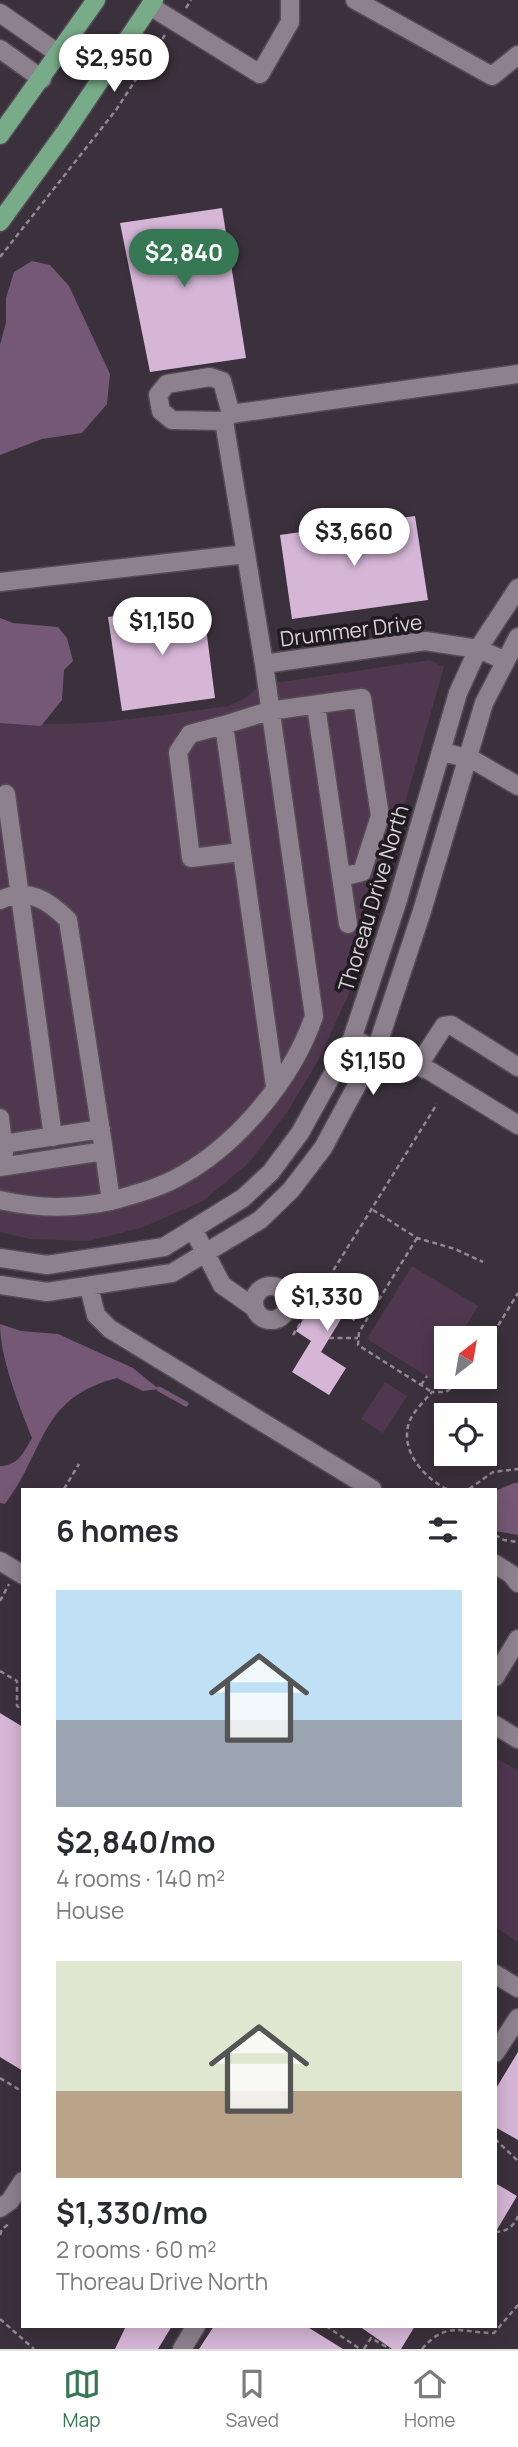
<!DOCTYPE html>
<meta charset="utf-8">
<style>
:root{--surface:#fff;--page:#f7f7f7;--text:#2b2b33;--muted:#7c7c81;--line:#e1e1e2;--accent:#367853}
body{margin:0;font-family:Manrope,sans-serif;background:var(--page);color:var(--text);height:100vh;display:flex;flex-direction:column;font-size:26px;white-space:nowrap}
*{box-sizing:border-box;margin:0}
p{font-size:23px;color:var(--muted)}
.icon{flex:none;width:38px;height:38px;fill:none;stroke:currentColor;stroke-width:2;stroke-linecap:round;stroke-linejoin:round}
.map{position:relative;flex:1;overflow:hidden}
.side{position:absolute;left:21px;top:1488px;width:476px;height:840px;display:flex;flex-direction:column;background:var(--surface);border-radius:0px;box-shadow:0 4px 18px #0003}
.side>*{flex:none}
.needle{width:46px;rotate:31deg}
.controls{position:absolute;left:434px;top:1326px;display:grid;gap:14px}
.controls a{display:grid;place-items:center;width:63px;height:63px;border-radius:0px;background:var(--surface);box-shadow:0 4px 18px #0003;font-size:35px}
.price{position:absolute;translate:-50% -60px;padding:0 16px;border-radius:24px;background:#fff;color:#222;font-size:23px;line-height:46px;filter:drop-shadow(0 2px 4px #0008)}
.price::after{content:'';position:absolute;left:50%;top:42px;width:21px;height:16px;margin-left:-10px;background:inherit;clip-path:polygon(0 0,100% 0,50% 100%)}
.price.active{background:var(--accent);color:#fff}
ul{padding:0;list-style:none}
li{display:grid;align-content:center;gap:14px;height:371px;padding:0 35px}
li span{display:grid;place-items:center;height:217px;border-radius:0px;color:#555}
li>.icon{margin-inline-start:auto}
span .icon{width:126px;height:126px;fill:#fffc;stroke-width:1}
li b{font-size:30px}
h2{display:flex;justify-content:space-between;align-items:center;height:84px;padding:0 35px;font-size:30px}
.dock{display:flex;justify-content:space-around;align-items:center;height:98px;border-top:2px solid var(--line);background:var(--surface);font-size:19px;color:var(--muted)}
.dock a{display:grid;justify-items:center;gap:4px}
.dock .active{color:var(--accent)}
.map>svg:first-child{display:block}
.green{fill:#4f3750}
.water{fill:#745875}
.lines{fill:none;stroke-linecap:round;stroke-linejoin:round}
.stream{stroke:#745875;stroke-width:5}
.building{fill:#d6b6d7}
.minor-casing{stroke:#554d56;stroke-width:21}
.major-casing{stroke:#554d56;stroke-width:21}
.path{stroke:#908890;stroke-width:2.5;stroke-dasharray:5 3.5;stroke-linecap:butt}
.minor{stroke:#8d818d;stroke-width:18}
.major{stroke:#78ac89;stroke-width:18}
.labels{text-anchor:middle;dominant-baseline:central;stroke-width:7;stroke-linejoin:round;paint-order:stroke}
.street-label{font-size:21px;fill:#d9d3d9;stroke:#201b20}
</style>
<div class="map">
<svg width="518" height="2349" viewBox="0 0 518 2349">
<rect width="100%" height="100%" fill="#3b313c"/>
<path class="green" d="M430,660L444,667L352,987L319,1059L288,1111L249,1163L203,1201L141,1228L89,1241L30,1239L0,1232V722C78,729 151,717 228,706L245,698L261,685Z
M412,1266L478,1306L458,1339H446V1358L433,1380L367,1339Z
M385,1382L407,1396L383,1433L361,1419Z
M495,1758L518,1770V1942L495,1927Z"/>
<path class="water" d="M32,261L50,265L69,286L110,374L107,404L82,433L42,439L0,455V345L6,322V298L14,272Z
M0,618L13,623L58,627L67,638L73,661L64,670L62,700L41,726L0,723Z
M0,1324L21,1331L58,1334L133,1368L159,1389L143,1391L117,1378C39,1398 46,1450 5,1504L0,1503V1466C18,1466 24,1452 32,1438C19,1405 0,1358 0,1324Z
M514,1483H518V1535L495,1531V1491Z"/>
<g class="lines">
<path class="stream" d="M159,1389L186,1404"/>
</g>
<path class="building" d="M222,208L246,358L150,372L120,223Z
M415,516L428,600L292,619L280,535Z
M203,604L215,698L122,711L108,617Z
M341,1276L371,1293L354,1321L344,1314L321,1352L346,1368L329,1395L292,1372L311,1341L296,1331L320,1292L328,1296Z
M0,1713L23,1727V2071L0,2057Z
M518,2052V2140L495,2127V2090Z
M495,2183L517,2196L495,2233Z
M126,2326H172L158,2349H115Z
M214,2326H306L343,2349H199Z
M359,2326H415L401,2349H392Z"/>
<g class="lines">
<g class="minor-casing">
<path id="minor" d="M355,0L492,76L518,55
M150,6L260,74L290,22V0
M0,13L59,54
M0,49L42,79
M224,421L172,420L161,411L158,395L167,384L210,377L222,381L231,414
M246,554L224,421L231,414L518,374
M0,582L246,554L264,664L425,641L478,649L504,660
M316,706L348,924
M224,725L190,734L178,752L191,858L241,852
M441,751L475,761L518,786
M6,794L53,1137
M0,900C28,887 48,900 68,920L104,1151
M352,1039L430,1071L518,1125
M418,1066L444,1026L451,1025L518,1067
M275,1086L224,725L269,711L362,698L380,816L362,872L342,877
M0,1118L4,1153
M3,1144L101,1129
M0,1167L104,1151L111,1201C73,1209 39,1209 0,1200
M111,1201C135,1194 160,1188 182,1175C239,1143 293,1078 314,1016L264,664
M194,1231L222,1285L255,1308
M0,1258L47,1265L164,1247L243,1198L271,1172L300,1133L352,1039L397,903L458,693L478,649L518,588
M0,1285L47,1292L172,1273L260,1220L291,1190L323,1148L376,1050L422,911L484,703L518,637
M254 1303a17 17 0 1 1 34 0a17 17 0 1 1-34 0Z
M89,1287L96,1315L110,1329L372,1489
M0,1561L23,1575
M495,1564L511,1574L518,1583
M495,1677L518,1639
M495,1725L518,1739
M495,1974L518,1988
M495,2053L518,2018
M0,2208L10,2201L23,2181
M182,2349L196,2326"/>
</g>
<g class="major-casing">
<path id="major" d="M0,135L96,0
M0,222L66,131L154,0"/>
</g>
<path class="path" d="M186,8L191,0
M0,257L116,110L165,35
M373,1210L417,1238L455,1249L483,1262
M417,1238L359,1332L358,1345L432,1392
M293,1335L437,1104
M329,1338H358
M485,1347L518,1293
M421,1385L427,1376
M64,1489L79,1464
M447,1489C422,1477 397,1447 411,1418C416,1409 425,1400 432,1392H446L465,1377
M469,1489L493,1472L518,1469
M495,1535L504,1540L518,1542
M0,1601L9,1584
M0,1671L17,1681V1706L23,1710
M0,2078L23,2092
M495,2139L518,2161
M495,2232C507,2232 514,2226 518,2216
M0,2235L2,2229L10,2223
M0,2319L34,2349
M326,2326L360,2349
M364,2349L371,2338L390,2349
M422,2349C447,2320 461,2333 494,2333L518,2305"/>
<use href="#minor" class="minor"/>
<use href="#major" class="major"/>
</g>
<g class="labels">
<g class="street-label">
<text transform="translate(351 630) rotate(-7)">Drummer Drive</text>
<text transform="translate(373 898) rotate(-73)">Thoreau Drive North</text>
</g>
</g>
</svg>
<div class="controls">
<a><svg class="needle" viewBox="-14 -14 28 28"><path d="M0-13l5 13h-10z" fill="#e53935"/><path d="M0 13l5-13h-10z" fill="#7c7c81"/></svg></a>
<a><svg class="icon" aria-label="locate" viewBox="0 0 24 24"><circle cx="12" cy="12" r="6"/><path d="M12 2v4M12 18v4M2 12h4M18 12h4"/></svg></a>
</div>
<b class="price" style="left:114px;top:94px">$2,950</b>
<b class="price active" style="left:184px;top:289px">$2,840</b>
<b class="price" style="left:354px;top:568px">$3,660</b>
<b class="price" style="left:162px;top:657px">$1,150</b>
<b class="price" style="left:373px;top:1097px">$1,150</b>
<b class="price" style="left:327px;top:1333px">$1,330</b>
<section class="side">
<h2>6 homes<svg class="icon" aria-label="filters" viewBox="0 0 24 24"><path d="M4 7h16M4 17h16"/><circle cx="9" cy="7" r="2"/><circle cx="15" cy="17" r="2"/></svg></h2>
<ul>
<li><span style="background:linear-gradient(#bfe0f5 60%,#9aa5b1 0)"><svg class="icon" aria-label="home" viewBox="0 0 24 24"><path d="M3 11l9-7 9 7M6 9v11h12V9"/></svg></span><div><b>$2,840/mo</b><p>4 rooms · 140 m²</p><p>House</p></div></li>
<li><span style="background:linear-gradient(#dfe7d0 60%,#b9a48a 0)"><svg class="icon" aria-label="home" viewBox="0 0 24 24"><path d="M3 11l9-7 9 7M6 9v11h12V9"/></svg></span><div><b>$1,330/mo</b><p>2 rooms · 60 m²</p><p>Thoreau Drive North</p></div></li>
</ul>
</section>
</div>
<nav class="dock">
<a class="active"><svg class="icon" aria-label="map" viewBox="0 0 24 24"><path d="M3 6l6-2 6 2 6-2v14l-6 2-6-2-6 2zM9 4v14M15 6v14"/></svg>Map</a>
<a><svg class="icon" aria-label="saved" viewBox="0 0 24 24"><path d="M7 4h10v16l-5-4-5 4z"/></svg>Saved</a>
<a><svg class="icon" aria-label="home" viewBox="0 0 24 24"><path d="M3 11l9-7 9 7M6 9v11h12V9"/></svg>Home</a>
</nav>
